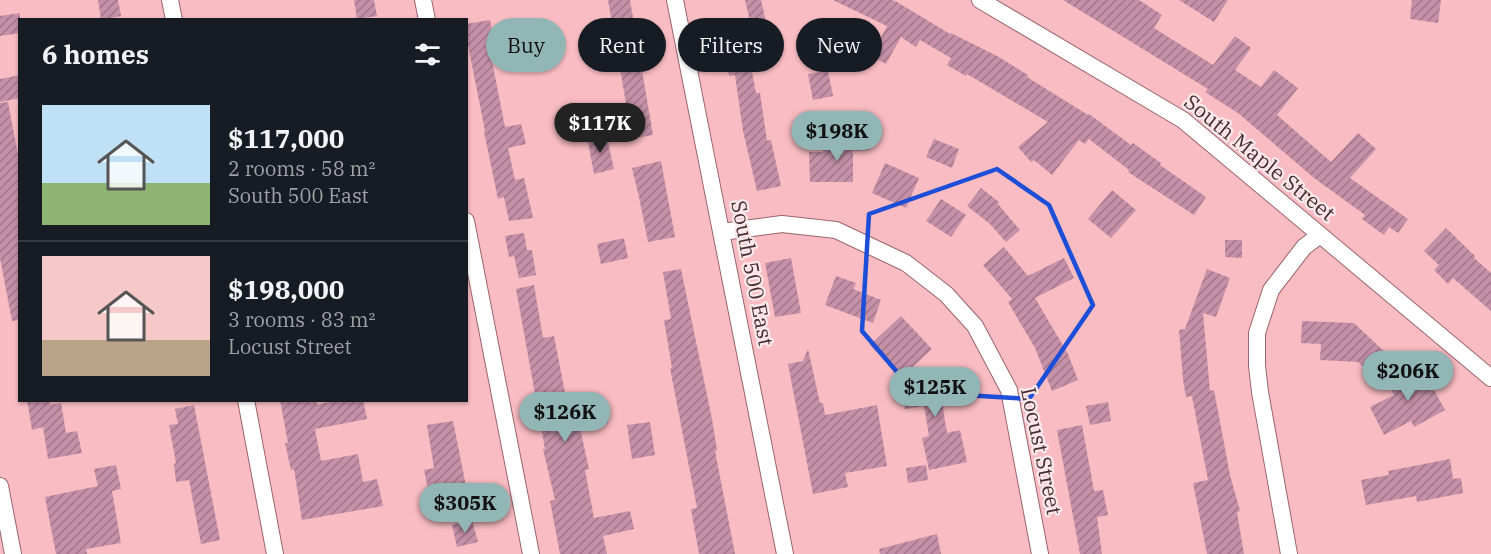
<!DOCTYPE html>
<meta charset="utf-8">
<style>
:root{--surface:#171b24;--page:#242831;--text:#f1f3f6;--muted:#9ea1a6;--line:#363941;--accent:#92b5b6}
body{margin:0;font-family:"IBM Plex Serif",serif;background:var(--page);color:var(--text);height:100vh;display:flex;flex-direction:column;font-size:22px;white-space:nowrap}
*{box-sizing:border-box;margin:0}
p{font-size:20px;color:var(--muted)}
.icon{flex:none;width:33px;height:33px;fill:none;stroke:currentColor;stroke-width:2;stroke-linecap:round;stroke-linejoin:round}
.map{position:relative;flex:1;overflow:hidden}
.drawer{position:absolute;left:18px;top:18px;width:450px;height:384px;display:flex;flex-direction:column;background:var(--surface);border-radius:0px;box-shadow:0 2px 4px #0004}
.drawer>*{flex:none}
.banner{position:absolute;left:486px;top:18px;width:570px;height:54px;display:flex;gap:12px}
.price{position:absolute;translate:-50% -51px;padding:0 14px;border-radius:21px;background:var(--accent);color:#111;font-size:20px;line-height:39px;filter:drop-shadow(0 2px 3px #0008)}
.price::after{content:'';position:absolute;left:50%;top:36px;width:18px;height:14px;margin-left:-9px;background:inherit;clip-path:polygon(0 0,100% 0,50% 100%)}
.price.active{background:#222;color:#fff}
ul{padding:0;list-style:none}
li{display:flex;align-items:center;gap:18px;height:150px;padding:0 24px}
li+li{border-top:2px solid var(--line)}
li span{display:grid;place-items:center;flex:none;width:168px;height:120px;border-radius:0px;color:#555}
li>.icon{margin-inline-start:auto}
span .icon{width:72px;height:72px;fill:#fffc;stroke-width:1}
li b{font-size:26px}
h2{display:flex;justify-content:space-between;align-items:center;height:72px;padding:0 24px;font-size:26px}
.chip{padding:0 21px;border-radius:27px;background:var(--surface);box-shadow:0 2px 4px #0004;font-size:21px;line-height:54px}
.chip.active{background:var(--accent);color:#111}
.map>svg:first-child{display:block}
.building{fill:url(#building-hatch)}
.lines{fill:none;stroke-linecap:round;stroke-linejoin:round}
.minor-casing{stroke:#9b656c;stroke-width:18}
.minor{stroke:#fff;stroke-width:16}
.marked{fill:none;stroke:#1d4ed8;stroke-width:4.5;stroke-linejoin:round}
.labels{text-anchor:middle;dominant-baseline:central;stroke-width:4.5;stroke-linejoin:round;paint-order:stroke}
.street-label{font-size:21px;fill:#462e31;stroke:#fde9eb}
</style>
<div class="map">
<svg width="1491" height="554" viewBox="0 0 1491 554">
<defs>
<pattern id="building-hatch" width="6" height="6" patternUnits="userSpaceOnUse" patternTransform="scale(1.5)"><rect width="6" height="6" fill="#c591a8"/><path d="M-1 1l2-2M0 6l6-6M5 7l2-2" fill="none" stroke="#a27789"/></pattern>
</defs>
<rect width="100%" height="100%" fill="#f8bcc2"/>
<path class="building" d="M98,0H118L121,16L101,20Z
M354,0H374L377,16L357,19Z
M608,0H630L653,135L630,139L624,109H627Z
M745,0H761L767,26L752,30Z
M833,0H892L897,2L950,34L951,33L997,56L1028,75L1027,77L1088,115L1089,114L1131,145L1133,143L1161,163L1160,165L1206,197L1194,215L1128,172L1129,170L1089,139L1085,144L1079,140L1052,175L1034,160L1031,162L1018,147L1048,122L967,74L966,76L947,65L951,58L920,40L916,47L901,37L886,64L871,56L887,26Z
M1063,0H1139L1162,15L1154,28L1213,65L1235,36L1251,48L1235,70L1261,87L1274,70L1298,88L1277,115L1331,162L1358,133L1376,149L1350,178L1408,219L1398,233L1389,227L1384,235L1362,219L1365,215L1314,178L1238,113L1205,92L1208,89Z
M1179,0H1228L1214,22Z
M1412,0H1441L1438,23L1410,19Z
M20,13V33L0,36V16Z
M490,20L497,59L492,61L505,127L521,124L526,144L508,148L515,180L524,178L533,218L509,221L504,197L498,199L484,132L485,131L466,35V24Z
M752,37L755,55L749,56L756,93H760L767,141L771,140L781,186L757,191L743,131L735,75L729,76L723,42Z
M828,71L833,96L813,100L808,74Z
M20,75V98L0,102V79Z
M8,102L20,165V320L12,321L0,258V103Z
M868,133L869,150L853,151V182H810L809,152H823V149H850V134Z
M606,134L614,169L594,174L587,137Z
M934,139L959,149L952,168L926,157Z
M661,161L675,237L648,242L639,197L632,168Z
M885,163L919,178L906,208L872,193Z
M981,188L999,202L998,204L1020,230L1006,242L990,224L967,206Z
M1112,190L1136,210L1111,238L1088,219Z
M941,199L966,215L951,237L926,221Z
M1446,228L1475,256L1474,258L1491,273V311L1453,278L1448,284L1434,270L1439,265L1424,251Z
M524,233L527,250H532L536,275L519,278L514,256L509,257L505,236Z
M624,238L628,258L601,264L597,244Z
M1225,240H1242V258L1225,257Z
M1004,247L1028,276L1064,258L1074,278L1035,298L1068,354L1078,380L1052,391L1035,348L1008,302L1012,299L983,265Z
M791,258L801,313L775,317L765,263Z
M681,269L712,419L717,450L715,451L735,554H699L691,509L697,508L670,368H672L664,320L671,319L663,272Z
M1207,269L1230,278L1216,317L1203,313L1210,391L1214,390L1230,475L1240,511L1237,512L1244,554H1207L1193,483L1208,480L1192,396L1186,397L1183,380L1179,330L1185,329Z
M836,276L856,283L853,289L881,300L873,323L825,305Z
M534,285L543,338L554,336L568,408L605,402L608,423L580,428L589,469L585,470L594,518L630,511L634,529L603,536L607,554H560L550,501L555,500L543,449H545L516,289Z
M901,316L932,349L901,378L870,345Z
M1302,321L1354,323L1387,354L1370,373L1358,362L1320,360L1321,344L1301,343Z
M808,349L820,403H823L825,415L877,405L887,466L845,473L848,487L813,494L788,364L803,361Z
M1421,366L1445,410L1414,427L1411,421L1384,435L1370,407L1394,395L1388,383Z
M947,371L952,401L942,402L947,433L960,430L967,462L929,470L922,438L929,436L924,406L905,409L900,379Z
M27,400H50V405L61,403L66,433L77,431L82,453L48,459L43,427L32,430Z
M280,400H316L317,405L338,400H363L367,419L315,429L321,461L358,454L363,482L377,479L383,506L302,520L294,469L291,470L285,443H288Z
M1108,402L1111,421L1090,425L1086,406Z
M194,405L220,540L201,544L189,480L176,482L174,464L176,463L169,425L178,424L175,409Z
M453,421L467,491L430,499L424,470L434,468L427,425Z
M650,422L655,455L632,459L627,425Z
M1082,425L1094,491L1103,490L1108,515L1097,517L1102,554H1080L1057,430Z
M1450,459L1453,479L1461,478L1463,493L1417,502L1416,496L1366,505L1361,480L1389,475L1388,471Z
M116,465L121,489L112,491L121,543L86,549L87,554H56L45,497L98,486L94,469Z
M926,465L928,480L908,483L906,468Z
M472,520L478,542L457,547L452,525Z
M937,534L941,554H880L879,549Z"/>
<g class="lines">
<g class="minor-casing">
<path id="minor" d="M170,0L174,20
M423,0L427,20
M675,0L785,554
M980,0L1183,120L1491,378
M466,221L531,554
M722,232L782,224L836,230L906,263L946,294L975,326L1009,390L1040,554
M246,400L275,554
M0,486L13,554
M1289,554L1260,392L1257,366V333L1271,290L1304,247L1320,235"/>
</g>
<use href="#minor" class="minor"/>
</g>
<path class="marked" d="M997,169L1049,205L1093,305L1029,399L914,392L862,331L869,214Z"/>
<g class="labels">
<g class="street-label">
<text transform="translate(1260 157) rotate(39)">South Maple Street</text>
<text transform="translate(753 273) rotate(79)">South 500 East</text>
<text transform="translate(1042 451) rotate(78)">Locust Street</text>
</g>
</g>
</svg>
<b class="price active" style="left:600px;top:154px">$117K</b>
<b class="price" style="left:837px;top:162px">$198K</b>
<b class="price" style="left:1408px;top:402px">$206K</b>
<b class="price" style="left:935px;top:418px">$125K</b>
<b class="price" style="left:565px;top:443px">$126K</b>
<b class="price" style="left:465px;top:534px">$305K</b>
<div class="banner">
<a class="chip active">Buy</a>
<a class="chip">Rent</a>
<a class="chip">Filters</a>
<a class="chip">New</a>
</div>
<section class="drawer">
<h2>6 homes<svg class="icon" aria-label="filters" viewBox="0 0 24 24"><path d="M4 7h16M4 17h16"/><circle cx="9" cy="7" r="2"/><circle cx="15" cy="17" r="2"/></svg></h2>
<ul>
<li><span style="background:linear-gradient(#bfe0f5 65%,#8fb573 0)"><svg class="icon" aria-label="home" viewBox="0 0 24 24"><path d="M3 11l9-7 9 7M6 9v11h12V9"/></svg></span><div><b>$117,000</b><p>2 rooms · 58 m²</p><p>South 500 East</p></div></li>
<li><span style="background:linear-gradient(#f6c9c9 70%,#b9a48a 0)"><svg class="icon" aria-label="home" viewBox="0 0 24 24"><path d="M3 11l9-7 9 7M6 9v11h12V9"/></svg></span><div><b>$198,000</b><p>3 rooms · 83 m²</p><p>Locust Street</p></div></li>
</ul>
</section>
</div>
